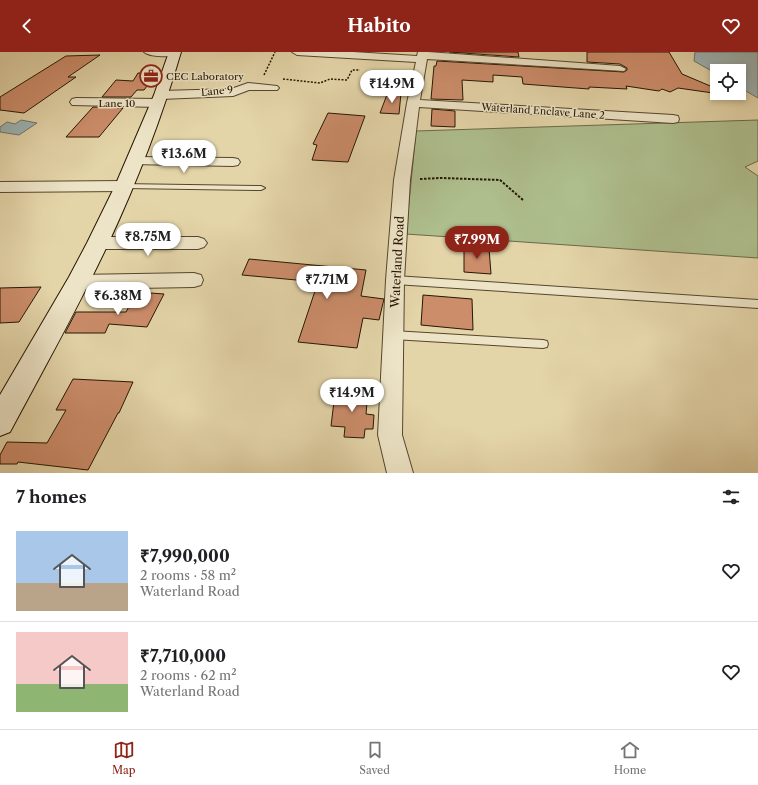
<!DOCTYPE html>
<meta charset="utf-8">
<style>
:root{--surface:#fff;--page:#f6f6f6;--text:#202124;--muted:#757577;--line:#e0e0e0;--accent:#8f2418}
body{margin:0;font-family:"Libre Caslon Text",serif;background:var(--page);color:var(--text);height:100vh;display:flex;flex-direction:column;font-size:15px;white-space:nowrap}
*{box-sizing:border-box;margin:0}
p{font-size:13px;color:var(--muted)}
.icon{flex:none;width:22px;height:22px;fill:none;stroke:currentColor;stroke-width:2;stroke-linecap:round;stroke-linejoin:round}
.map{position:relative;height:421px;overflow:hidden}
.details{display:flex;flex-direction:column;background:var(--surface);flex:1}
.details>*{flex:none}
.buttons{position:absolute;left:710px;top:12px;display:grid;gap:8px}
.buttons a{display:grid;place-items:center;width:36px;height:36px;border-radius:0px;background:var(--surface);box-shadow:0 2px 6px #0003;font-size:20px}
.price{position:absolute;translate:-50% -34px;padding:0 9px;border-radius:14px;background:#fff;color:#222;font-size:13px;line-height:26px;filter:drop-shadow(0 1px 2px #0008)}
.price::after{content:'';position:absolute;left:50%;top:24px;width:12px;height:9px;margin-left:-6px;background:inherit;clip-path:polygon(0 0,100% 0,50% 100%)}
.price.active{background:var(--accent);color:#fff}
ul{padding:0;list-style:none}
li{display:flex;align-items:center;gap:12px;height:100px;padding:0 16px}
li+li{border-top:1px solid var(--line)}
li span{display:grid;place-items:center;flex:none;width:112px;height:80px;border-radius:0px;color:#555}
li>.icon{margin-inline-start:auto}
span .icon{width:48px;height:48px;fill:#fffc;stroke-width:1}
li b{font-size:17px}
h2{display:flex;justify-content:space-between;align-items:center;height:48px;padding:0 16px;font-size:17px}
header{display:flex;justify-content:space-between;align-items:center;height:52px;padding:0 16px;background:var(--accent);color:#fff;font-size:18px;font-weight:700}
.tabs{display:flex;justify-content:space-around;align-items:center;height:56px;border-top:1px solid var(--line);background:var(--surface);font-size:11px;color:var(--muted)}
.tabs a{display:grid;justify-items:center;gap:2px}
.tabs .active{color:var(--accent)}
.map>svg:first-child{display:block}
.green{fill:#aebe8d;stroke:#6a6a48}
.water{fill:#9db5b6;stroke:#6d756e}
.building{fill:#cc8d6b;stroke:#261602}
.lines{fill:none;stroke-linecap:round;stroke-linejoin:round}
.lane-casing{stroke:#56462c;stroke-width:2}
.street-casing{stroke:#56462c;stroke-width:2}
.secondary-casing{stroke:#261602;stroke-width:2}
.path-far1{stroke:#261602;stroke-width:1.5;stroke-dasharray:2 1.5;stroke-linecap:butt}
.path{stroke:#261602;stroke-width:2;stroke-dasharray:2.5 1.5;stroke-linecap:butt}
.lane{fill:#ede4c7;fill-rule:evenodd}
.street{fill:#ede4c7;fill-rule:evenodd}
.secondary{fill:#ede4c7;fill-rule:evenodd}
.labels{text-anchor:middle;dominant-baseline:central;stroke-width:3;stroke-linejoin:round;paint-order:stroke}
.far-poi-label{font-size:10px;fill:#261602;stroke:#ede4c7;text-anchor:start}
.far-street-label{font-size:10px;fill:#261602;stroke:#ede4c7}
.street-label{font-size:12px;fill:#261602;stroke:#ede4c7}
</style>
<header><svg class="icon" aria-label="back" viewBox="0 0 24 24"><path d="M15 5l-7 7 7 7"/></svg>Habito<svg class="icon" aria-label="heart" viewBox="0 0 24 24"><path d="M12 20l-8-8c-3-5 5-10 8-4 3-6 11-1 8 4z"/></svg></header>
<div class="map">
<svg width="758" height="421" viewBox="0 0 758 421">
<rect width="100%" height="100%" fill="#e4d5a9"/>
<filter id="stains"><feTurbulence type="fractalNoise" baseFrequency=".005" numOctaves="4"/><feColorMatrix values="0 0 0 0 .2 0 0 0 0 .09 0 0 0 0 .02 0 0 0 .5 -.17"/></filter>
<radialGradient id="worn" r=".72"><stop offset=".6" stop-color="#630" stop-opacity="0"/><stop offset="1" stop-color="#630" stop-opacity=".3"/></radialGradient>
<path class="green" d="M758,68V109L745,115L758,124V206L406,182L416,79Z"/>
<path class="water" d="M695,0H758V46L739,35V19H717V22L694,9Z
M21,68L37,71L19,83L0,80V75L7,70L15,72Z"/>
<path class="building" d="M449,0H518L519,5Z
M587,0H669L682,22L715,36L713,41L678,36L670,40L662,37L659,39L626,34L627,37L589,35V37L523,32L522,25L493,23V30L462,28L463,48L431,47L434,14H436L437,9L624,20L627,18V16L620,12L587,10Z
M100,3L68,25H76L24,61L0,58V45L66,4Z
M138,21H157L144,38H137L131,45H102L116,28L133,29Z
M388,40L401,41L399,62L380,61Z
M93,55L123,56L99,85H66Z
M432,57L455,59V75L431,74Z
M328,61L365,64L348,110L312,108L317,93L313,92Z
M464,194L489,196L491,222L464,220Z
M249,207L366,218L361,244L384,247L379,268L363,266L357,296L298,290L318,230L242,223Z
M41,235L19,270L0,271V236Z
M137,240L164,242L147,275L109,272L105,281H65L76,260H126Z
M423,243L472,247L473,278L421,273Z
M73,327L133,330L119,361H118L88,418L18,410L17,412H0V403L7,390L47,391L66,358H56Z
M338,337L368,339L366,362L374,363L373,377H365L364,386L344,385L345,375L331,374L335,341L337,342Z"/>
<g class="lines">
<g class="lane-casing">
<path id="lane" d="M366,33L417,35L420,37L417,39L364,36L363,35Z
M121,132L261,134L265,136L261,138L124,136L120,134Z
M395,224L758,248V256L395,232L392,230L390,228L392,226Z
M393,279L543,288L547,289L548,292L547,295L543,296L393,287L389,286L388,283L389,280Z"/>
</g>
<g class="street-casing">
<path id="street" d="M144,0H180V1C175,6 149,5 144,0Z
M292,0H353L417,4L418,0H428L620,14L626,17L624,19L427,7L420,48L673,63L678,64L679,67L678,70L673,71L419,55L410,128L404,228L402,383L413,421H387L378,383L386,228L394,128L407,51L416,10L297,3Z
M248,31L277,34L279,36L277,38H249L233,44L161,47L157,46L155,43L157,40L161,39L231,37Z
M76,46L158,47L162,48L164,51L162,54L158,55L72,53L70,50L72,47Z
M135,105L233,106L238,107L240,110L238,113L233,114L130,112L128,109L130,106Z
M124,129L129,131L132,134L129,137L124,139L0,140V130Z
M98,185H198L204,187L207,191L204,195L198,197H98L92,195L89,191L92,187Z
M194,221L201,223L203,228L201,233L194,235L78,237L71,235L69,230L71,225L78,223Z"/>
</g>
<g class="secondary-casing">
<path id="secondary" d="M169,0H181C162,65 137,130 108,192C78,256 43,318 10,380L0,384V343L69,225L87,191L115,134L154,43Z"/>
</g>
<path class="path-far1" d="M264,23L275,0
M283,27L320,31L330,27L347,28L352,18H360"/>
<path class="path" d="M420,127L441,126L500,128L523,148"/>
<use href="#lane" class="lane"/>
<use href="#street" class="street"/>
<use href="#secondary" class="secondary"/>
</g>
<defs>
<g id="office-ring" transform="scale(1.15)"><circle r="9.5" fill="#ede4c7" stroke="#8f2418" stroke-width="1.5"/><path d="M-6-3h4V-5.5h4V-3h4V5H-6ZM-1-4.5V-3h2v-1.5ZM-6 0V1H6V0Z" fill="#8f2418"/></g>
</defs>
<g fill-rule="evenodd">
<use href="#office-ring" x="151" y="24"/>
</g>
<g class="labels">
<g class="far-poi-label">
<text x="166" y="24">CEC Laboratory</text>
</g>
<g class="far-street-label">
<text transform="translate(217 39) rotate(-5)">Lane 9</text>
<text x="117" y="51">Lane 10</text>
<text transform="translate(543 59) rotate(4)">Waterland Enclave Lane 2</text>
</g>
<g class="street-label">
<text transform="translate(397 210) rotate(-87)">Waterland Road</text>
</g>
</g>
<rect width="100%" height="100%" filter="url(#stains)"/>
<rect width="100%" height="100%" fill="url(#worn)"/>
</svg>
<div class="buttons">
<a><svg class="icon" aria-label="locate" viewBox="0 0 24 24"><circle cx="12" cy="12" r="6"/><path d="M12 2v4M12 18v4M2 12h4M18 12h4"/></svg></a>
</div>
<b class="price" style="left:392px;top:52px">₹14.9M</b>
<b class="price" style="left:184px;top:122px">₹13.6M</b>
<b class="price" style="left:148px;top:205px">₹8.75M</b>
<b class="price active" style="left:477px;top:208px">₹7.99M</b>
<b class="price" style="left:327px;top:248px">₹7.71M</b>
<b class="price" style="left:118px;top:264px">₹6.38M</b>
<b class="price" style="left:352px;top:361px">₹14.9M</b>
</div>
<section class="details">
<h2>7 homes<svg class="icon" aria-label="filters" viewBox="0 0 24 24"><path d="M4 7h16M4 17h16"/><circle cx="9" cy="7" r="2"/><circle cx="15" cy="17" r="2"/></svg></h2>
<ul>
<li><span style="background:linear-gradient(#a9c7e8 65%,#b9a48a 0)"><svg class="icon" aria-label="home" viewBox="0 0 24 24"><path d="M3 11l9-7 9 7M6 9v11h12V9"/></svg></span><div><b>₹7,990,000</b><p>2 rooms · 58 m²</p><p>Waterland Road</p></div><svg class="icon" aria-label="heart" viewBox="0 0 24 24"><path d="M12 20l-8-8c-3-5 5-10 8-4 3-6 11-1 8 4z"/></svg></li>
<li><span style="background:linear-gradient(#f6c9c9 65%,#8fb573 0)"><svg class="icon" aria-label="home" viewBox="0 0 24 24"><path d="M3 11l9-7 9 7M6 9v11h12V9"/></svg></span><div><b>₹7,710,000</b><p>2 rooms · 62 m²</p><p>Waterland Road</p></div><svg class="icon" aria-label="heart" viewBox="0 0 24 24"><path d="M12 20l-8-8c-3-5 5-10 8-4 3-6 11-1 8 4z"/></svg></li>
</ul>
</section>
<nav class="tabs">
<a class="active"><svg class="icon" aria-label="map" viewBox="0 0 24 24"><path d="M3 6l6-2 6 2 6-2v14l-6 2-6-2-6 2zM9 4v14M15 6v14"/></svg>Map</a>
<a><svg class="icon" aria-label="saved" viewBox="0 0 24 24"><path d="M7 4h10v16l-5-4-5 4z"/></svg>Saved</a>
<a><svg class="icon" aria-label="home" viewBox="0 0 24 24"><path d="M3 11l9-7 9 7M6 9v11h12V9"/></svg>Home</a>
</nav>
